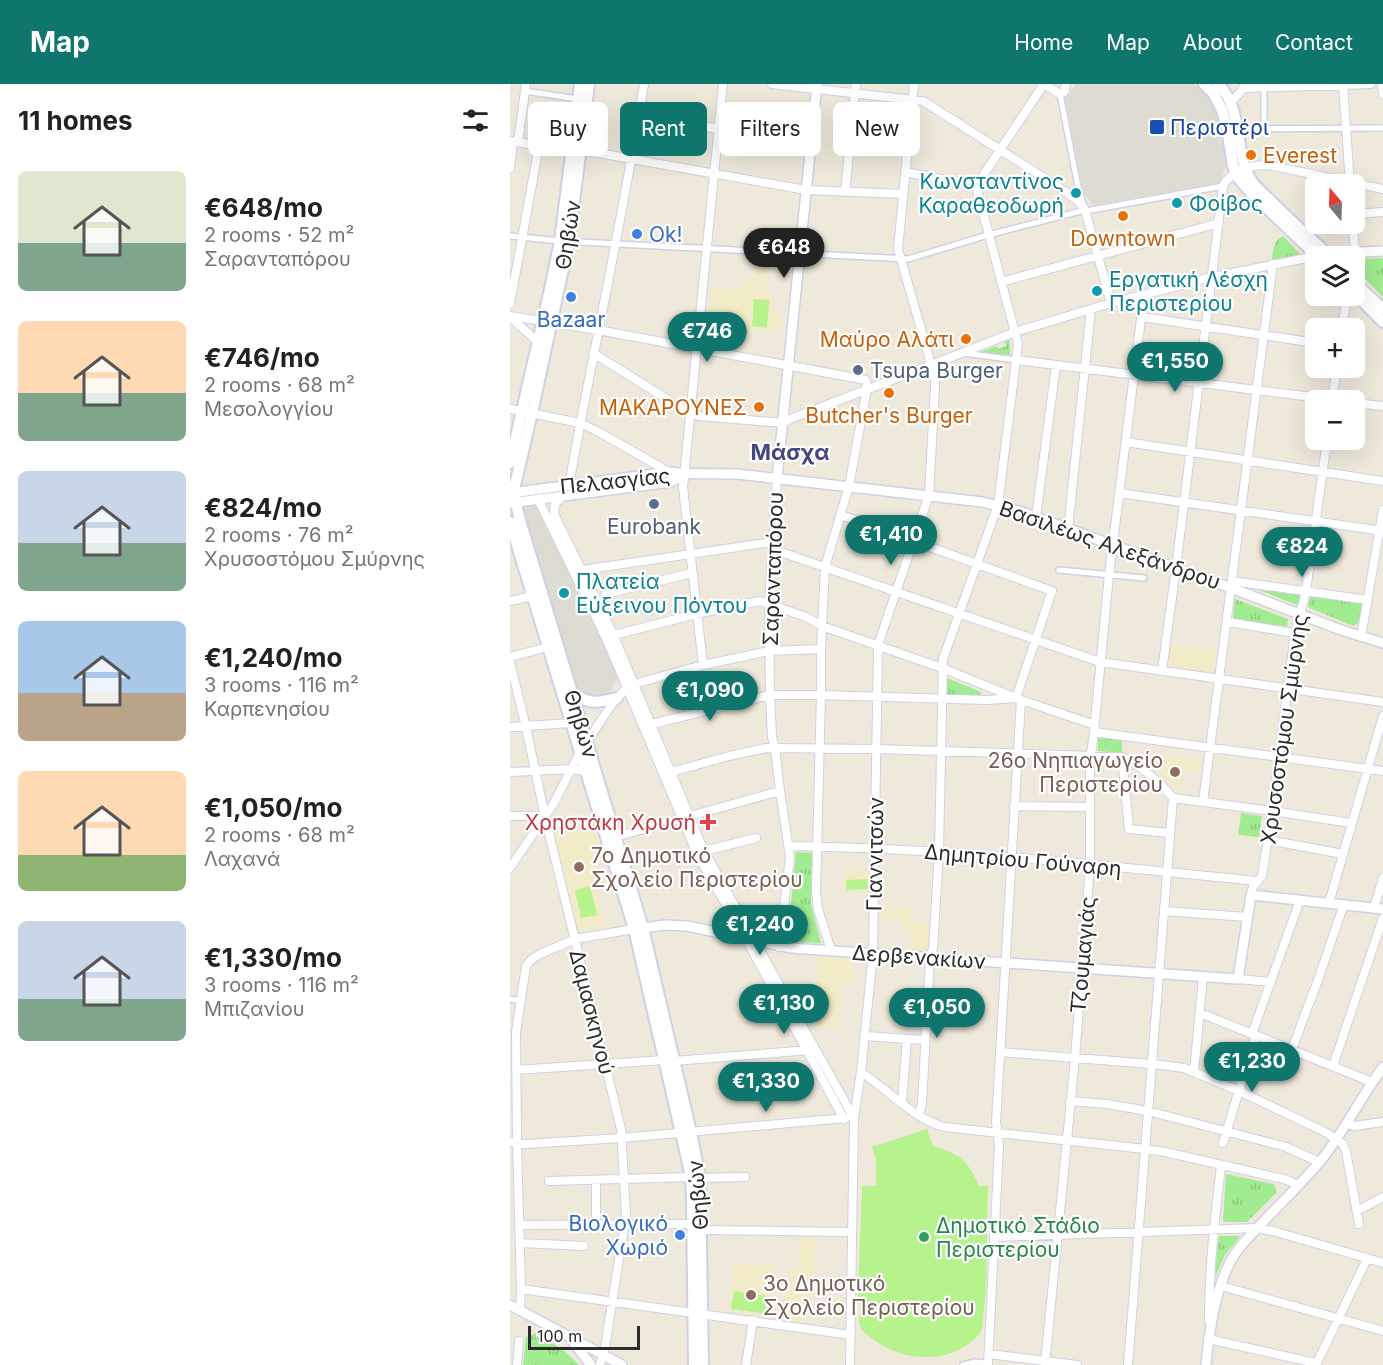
<!DOCTYPE html>
<meta charset="utf-8">
<style>
:root{--surface:#fff;--page:#f2f2f2;--text:#222;--muted:#767676;--accent:#0f766e}
body{margin:0;font-family:Inter,sans-serif;background:var(--page);color:var(--text);height:100vh;display:flex;flex-direction:column;font-size:22px;white-space:nowrap}
*{box-sizing:border-box;margin:0}
p{font-size:20px;color:var(--muted)}
.icon{flex:none;width:33px;height:33px;fill:none;stroke:currentColor;stroke-width:2;stroke-linecap:round;stroke-linejoin:round}
.map{position:relative;flex:1;overflow:hidden}
.side{display:flex;flex-direction:column;background:var(--surface);width:510px}
.side>*{flex:none}
.guide{position:absolute;left:18px;top:18px;width:570px;height:54px;display:flex;gap:12px}
.needle{width:39px;rotate:341deg}
.fabs{position:absolute;left:795px;top:90px;display:grid;gap:12px}
.fabs a{display:grid;place-items:center;width:60px;height:60px;border-radius:9px;background:var(--surface);box-shadow:0 6px 24px #0002;font-size:30px}
.scale{position:absolute;left:18px;bottom:15px;width:112px;box-sizing:border-box;padding-left:6px;border:3px solid #2b2b2b;border-top:0;font-size:16px;line-height:21px;white-space:nowrap;color:#2b2b2b;-webkit-text-stroke:4px #fff;paint-order:stroke}
.price{position:absolute;translate:-50% -51px;padding:0 14px;border-radius:21px;background:var(--accent);color:#fff;font-size:20px;line-height:39px;filter:drop-shadow(0 2px 3px #0008)}
.price::after{content:'';position:absolute;left:50%;top:36px;width:18px;height:14px;margin-left:-9px;background:inherit;clip-path:polygon(0 0,100% 0,50% 100%)}
.price.selected{background:#222;color:#fff}
ul{padding:0;list-style:none}
li{display:flex;align-items:center;gap:18px;height:150px;padding:0 18px}
li span{display:grid;place-items:center;flex:none;width:168px;height:120px;border-radius:9px;color:#555}
li>.icon{margin-inline-start:auto}
span .icon{width:72px;height:72px;fill:#fffc;stroke-width:1}
li b{font-size:26px}
h2{display:flex;justify-content:space-between;align-items:center;height:72px;padding:0 18px;font-size:26px}
.pill{padding:0 21px;border-radius:9px;background:var(--surface);box-shadow:0 6px 24px #0002;font-size:21px;line-height:54px}
.pill.selected{background:var(--accent);color:#fff}
header{display:flex;align-items:center;gap:36px;box-sizing:border-box;height:84px;padding:0 30px;background:var(--accent);color:#fff}
header strong{font-size:28px}
nav{display:flex;gap:33px;margin-inline-start:auto;font-size:21px}
main{display:flex;flex:1;min-height:0}
.map>svg:first-child{display:block}
.education{fill:#f2ebc8}
.grass{fill:url(#grass-tufts)}
.pitch{fill:#b6f38c}
.plaza{fill:#dedbd2}
.lines{fill:none;stroke-linecap:round;stroke-linejoin:round}
.pedestrian-casing{stroke:#d0d0e5;stroke-width:8}
.minor-casing{stroke:#d0d0e5;stroke-width:10}
.tertiary-casing{stroke:#d0d0e5;stroke-width:12}
.secondary-casing{stroke:#d0d0e5;stroke-width:14}
.pedestrian{stroke:#fff;stroke-width:5}
.minor{stroke:#fff;stroke-width:8}
.tertiary{stroke:#fff;stroke-width:9}
.secondary{stroke:#fff;stroke-width:10}
.transit-dot{fill:#1a4fb4;stroke:#fff;stroke-width:2}
.food-dot{fill:#e8710a;stroke:#fff;stroke-width:2}
.culture-dot{fill:#0f9aa8;stroke:#fff;stroke-width:2}
.shop-dot{fill:#3f7fe0;stroke:#fff;stroke-width:2}
.service-dot{fill:#5c6f8a;stroke:#fff;stroke-width:2}
.education-dot{fill:#8d6e63;stroke:#fff;stroke-width:2}
.health-dot{fill:#e0444e;stroke:#fff;stroke-width:2}
.leisure-dot{fill:#2e9e5b;stroke:#fff;stroke-width:2}
.labels{text-anchor:middle;dominant-baseline:central;stroke-width:4.5;stroke-linejoin:round;paint-order:stroke}
.transit-label{font-size:21px;fill:#164399;stroke:#fff;text-anchor:start}
.food-label{font-size:21px;fill:#c56008;stroke:#fff}
.culture-label{font-size:21px;fill:#0d838f;stroke:#fff;text-anchor:start}
.shop-label{font-size:21px;fill:#366cbe;stroke:#fff;text-anchor:start}
.street-label{font-size:21px;fill:#2b2b2b;stroke:#fff}
.service-label{font-size:21px;fill:#4e5e75;stroke:#fff;text-anchor:start}
.education-label{font-size:21px;fill:#785e54;stroke:#fff;text-anchor:start}
.health-label{font-size:21px;fill:#be3a42;stroke:#fff;text-anchor:end}
.leisure-label{font-size:21px;fill:#27864d;stroke:#fff;text-anchor:start}
.neighbourhood-label{font-size:22px;font-weight:bold;fill:#464680;stroke:#fff}
</style>
<header>
<strong>Map</strong>
<nav><a>Home</a><a>Map</a><a>About</a><a>Contact</a></nav>
</header>
<main>
<section class="side">
<h2>11 homes<svg class="icon" aria-label="filters" viewBox="0 0 24 24"><path d="M4 7h16M4 17h16"/><circle cx="9" cy="7" r="2"/><circle cx="15" cy="17" r="2"/></svg></h2>
<ul>
<li><span style="background:linear-gradient(#dfe7d0 60%,#7fa58c 0)"><svg class="icon" aria-label="home" viewBox="0 0 24 24"><path d="M3 11l9-7 9 7M6 9v11h12V9"/></svg></span><div><b>€648/mo</b><p>2 rooms · 52 m²</p><p>Σαρανταπόρου</p></div></li>
<li><span style="background:linear-gradient(#ffd9b3 60%,#7fa58c 0)"><svg class="icon" aria-label="home" viewBox="0 0 24 24"><path d="M3 11l9-7 9 7M6 9v11h12V9"/></svg></span><div><b>€746/mo</b><p>2 rooms · 68 m²</p><p>Μεσολογγίου</p></div></li>
<li><span style="background:linear-gradient(#c9d6e8 60%,#7fa58c 0)"><svg class="icon" aria-label="home" viewBox="0 0 24 24"><path d="M3 11l9-7 9 7M6 9v11h12V9"/></svg></span><div><b>€824/mo</b><p>2 rooms · 76 m²</p><p>Χρυσοστόμου Σμύρνης</p></div></li>
<li><span style="background:linear-gradient(#a9c7e8 60%,#b9a48a 0)"><svg class="icon" aria-label="home" viewBox="0 0 24 24"><path d="M3 11l9-7 9 7M6 9v11h12V9"/></svg></span><div><b>€1,240/mo</b><p>3 rooms · 116 m²</p><p>Καρπενησίου</p></div></li>
<li><span style="background:linear-gradient(#ffd9b3 70%,#8fb573 0)"><svg class="icon" aria-label="home" viewBox="0 0 24 24"><path d="M3 11l9-7 9 7M6 9v11h12V9"/></svg></span><div><b>€1,050/mo</b><p>2 rooms · 68 m²</p><p>Λαχανά</p></div></li>
<li><span style="background:linear-gradient(#c9d6e8 65%,#7fa58c 0)"><svg class="icon" aria-label="home" viewBox="0 0 24 24"><path d="M3 11l9-7 9 7M6 9v11h12V9"/></svg></span><div><b>€1,330/mo</b><p>3 rooms · 116 m²</p><p>Μπιζανίου</p></div></li>
</ul>
</section>
<div class="map">
<svg width="873" height="1281" viewBox="0 0 873 1281">
<defs>
<pattern id="grass-tufts" width="24" height="20" patternUnits="userSpaceOnUse" patternTransform="scale(1.5)"><rect width="24" height="20" fill="#a1eb91"/><path d="M3 7l-1-3M5 7V3M7 7l1-3M15 17l-1-3M17 17v-4M19 17l1-3" fill="none" stroke="#8bca7d"/></pattern>
</defs>
<rect width="100%" height="100%" fill="#eee9db"/>
<path class="education" d="M246,178L257,179L258,187H256L258,211H262L264,231L271,232L272,245L242,247L217,245L216,254L196,253L200,204L232,207L234,193L246,191Z
M660,560L706,566L703,590L657,584Z
M645,671L691,676L690,687L675,688L673,696L666,705L641,681L645,678Z
M87,734L96,764L83,765L94,844L82,846L75,843L72,847L69,848L43,743Z
M334,784H359V806L335,807Z
M369,823L402,824L400,839L421,840L420,867L400,865V848L392,847V835L369,834Z
M308,873L344,874L343,904L331,903L327,945L306,942Z
M289,1153L305,1154L304,1197H298L294,1238L272,1235L280,1189L278,1188L279,1183L289,1184Z
M224,1179L265,1182L258,1230L246,1228L245,1231L231,1229V1227H220Z"/>
<path class="grass" d="M773,152L790,170L762,176C763,166 763,157 773,152Z
M873,174V213L852,192V175Z
M499,254L500,264V272L474,270L473,267L487,262L488,265L496,262L494,255Z
M748,504L791,510L790,520L787,521L749,506Z
M801,511L852,517L853,520L848,539L843,542L798,523Z
M725,515L778,535L777,543L723,535Z
M437,594L471,608L470,612L437,613Z
M588,654L612,656V669L588,667Z
M731,729L752,732L749,753L728,751Z
M286,768L302,769L301,820L311,859L282,858L278,852Z
M716,1090L764,1100L767,1108L737,1138H713Z
M709,1152H730L715,1171L706,1191L705,1190Z
M26,1249L53,1266L69,1281H13L16,1253Z"/>
<path class="pitch" d="M244,215L259,216L257,244L242,242Z
M357,795L358,805L337,806L336,796Z
M80,802L87,831L71,834L65,806Z
M417,1045L423,1062C449,1070 458,1076 469,1102H478L476,1204L472,1246C448,1281 394,1280 363,1255C358,1251 351,1247 350,1242C348,1233 351,1222 351,1213H348L352,1102H366V1075L362,1063Z
M224,1207L259,1212L257,1230L221,1225Z"/>
<path class="plaza" d="M566,0H683L685,1L696,11L709,33L716,80L711,98L583,121L574,109L555,15Z
M15,420H26L111,592L96,612L77,613L67,605L13,426Z"/>
<g class="lines">
<g class="pedestrian-casing">
<path id="pedestrian" d="M754,4V46
M15,7L68,15
M728,45L873,44
M576,127L713,102
M0,152L50,157L398,175L478,151L575,126L568,103L550,10
M453,269L506,276
M549,486L634,494
M0,915L11,917
M453,1281L465,1278L478,1279"/>
</g>
<g class="minor-casing">
<path id="minor" d="M262,0L413,17L547,102L568,117L575,126L601,219
M833,0L840,100
M872,0L873,10
M734,4L861,0
M721,18C725,13 733,8 734,1
M129,31L209,45
M208,55L300,62
M0,57L62,67L71,66L296,106L393,110
M8,58L16,0
M0,84L3,58
M395,88L466,102
M466,102L534,0L550,10L554,8L556,0
M335,108L346,0
M844,130L873,128
M843,140L846,188L844,200
M491,198L709,139
M0,220L29,62
M0,232L88,246L356,296L357,305L339,402L315,483L311,565V611L306,808L308,825L321,866
M0,233L28,258
M632,233L806,259
M832,244L837,212
M83,269L181,330L190,332L273,339L280,335L421,281L505,248L601,219L703,193L806,172
M506,276L826,316
M822,316L827,284
M844,319L873,322
M0,325L70,339L87,347L159,388
M616,358L873,397
M267,394L259,520L260,611L262,653L265,664L270,707L280,773L269,863
M59,401C83,267 113,134 134,0
M609,409L873,447
M54,411L45,420L44,430L103,550L194,767L344,1034
M28,415L96,554L187,770L236,855L334,1035
M526,433L546,281
M558,445L581,225
M262,465L590,578L873,618
M68,488L72,486L262,458
M722,497L858,516
M96,510L182,489
M0,517L22,512
M717,538L785,549
M100,552L186,530L250,517L296,533L312,542L432,584L511,616L585,641
M851,553L873,426
M0,573L38,563
M0,578L16,643L35,733L111,1045L116,1131L95,1263L90,1281
M193,581L173,403L213,0
M652,587L666,484L713,102C722,86 740,81 758,81L873,105
M134,642L260,611H311L477,616L506,614L542,507L331,431
M0,643L61,639
M584,648L873,687
M77,658C89,641 106,608 124,600L193,581L259,567L311,565
M612,673L619,745L660,749
M0,688L62,685L76,687
M154,690L219,672L256,664L367,665L612,673C631,682 650,698 663,714L762,727L841,739
M693,718L763,180
M504,722L580,723
M0,732H26L35,733
M105,753L270,707
M758,756L833,770
M279,762C435,764 591,781 746,797
M194,767L246,754
M0,784L44,719L70,668
M741,811L743,803L752,792L759,748L785,549L796,507L817,356
M819,819L873,632
M864,824L873,794
M654,827L737,833
M728,895L761,898
M690,929L862,998
M742,950L790,816
M355,952L414,956
M782,965L808,896L834,820
M490,968L642,980L674,984L729,1007L815,1048L833,1060L836,1067L849,1140
M164,977L300,966
M823,982L873,834
M6,986L154,976
M351,988C378,1006 403,1034 434,1043L635,1065L655,1068L774,1095L789,1101
M684,988L693,893
M560,1017L596,1020L638,1027L761,1059L776,1063L809,1078
M392,1018L397,955
M409,1031L412,1020L420,873L423,865L429,768L433,575L488,421L508,260L466,102
M837,1039L844,1042L873,1038
M0,1058L16,1060L111,1054L336,1034
M713,1059L746,951
M190,1094L235,1093
M39,1097L181,1093
M86,1097V1141
M847,1127L873,1113
M9,1141L183,1140
M192,1146L342,1148
M484,1153L748,1144L763,1147L873,1179
M10,1159L74,1162
M711,1202L873,1247
M11,1205L341,1251
M10,1227L11,1205L7,1059L6,948L16,882L21,876L30,870L65,855L124,845
M699,1236C699,1184 705,1133 711,1082
M698,1255L806,1279
M479,1270L567,1281
M7,1281L9,1257
M236,1281L243,1236
M340,1281L344,1034L351,988L363,869L368,561L419,411L425,303V294L388,165L404,0
M478,1281L489,1062L486,1038L511,616
M535,1281L565,974L580,781V678L584,648L599,491L634,211
M618,1281L663,714
M806,1281L857,1175"/>
</g>
<g class="tertiary-casing">
<path id="tertiary" d="M814,170L873,167
M267,394L307,0
M0,409L159,388C181,391 205,389 227,390L472,418L509,427L526,433L721,504L831,546L873,559
M0,419L161,398L175,390
M126,845L155,841L177,842L281,864L728,895L741,811L873,825
M0,1221L112,1281
M64,1259L81,1281
M696,1281C699,1248 706,1198 725,1170C732,1159 743,1149 752,1139C772,1118 793,1098 812,1075C835,1046 851,1013 873,983"/>
</g>
<g class="secondary-casing">
<path id="secondary" d="M79,0L59,157L22,329L5,401L6,419L9,433L133,844L181,1048L190,1094L193,1281
M694,0L703,9L712,26L717,44L723,82L728,94L742,110L807,172
M708,0C733,25 724,61 738,91C743,102 754,110 762,118C781,137 800,154 820,172
M844,198L873,225
M844,209L873,238
M0,379L40,205L50,157L70,0
M0,438L124,845L171,1049L181,1093L182,1116L184,1281
M62,608C79,621 87,619 107,614"/>
</g>
<use href="#pedestrian" class="pedestrian"/>
<use href="#minor" class="minor"/>
<use href="#tertiary" class="tertiary"/>
<use href="#secondary" class="secondary"/>
</g>
<rect class="transit-dot" x="639" y="35" width="16" height="16" rx="3"/>
<g class="food-dot">
<circle cx="741" cy="71" r="6"/>
<circle cx="613" cy="132" r="6"/>
<circle cx="456" cy="255" r="6"/>
<circle cx="379" cy="309" r="6"/>
<circle cx="249" cy="323" r="6"/>
</g>
<g class="culture-dot">
<circle cx="566" cy="109" r="6"/>
<circle cx="667" cy="119" r="6"/>
<circle cx="587" cy="207" r="6"/>
<circle cx="54" cy="509" r="6"/>
</g>
<g class="shop-dot">
<circle cx="127" cy="150" r="6"/>
<circle cx="61" cy="213" r="6"/>
<circle cx="170" cy="1151" r="6"/>
</g>
<g class="service-dot">
<circle cx="348" cy="286" r="6"/>
<circle cx="144" cy="420" r="6"/>
</g>
<g class="education-dot">
<circle cx="665" cy="688" r="6"/>
<circle cx="69" cy="783" r="6"/>
<circle cx="241" cy="1211" r="6"/>
</g>
<path class="health-dot" d="M195 729h6v6h6v6h-6v6h-6v-6h-6v-6h6z"/>
<circle class="leisure-dot" cx="414" cy="1153" r="6"/>
<g class="labels">
<g class="transit-label">
<text x="660" y="43">Περιστέρι</text>
</g>
<g class="food-label">
<text x="753" y="71" text-anchor="start">Everest</text>
<text x="613" y="154">Downtown</text>
<text x="444" y="255" text-anchor="end">Μαύρο Αλάτι</text>
<text x="237" y="323" text-anchor="end">ΜΑΚΑΡΟΥΝΕΣ</text>
<text x="379" y="331">Butcher's Burger</text>
</g>
<g class="culture-label">
<text x="554" y="97" text-anchor="end">Κωνσταντίνος<tspan x="554" dy="24">Καραθεοδωρή</tspan></text>
<text x="679" y="119">Φοίβος</text>
<text x="599" y="195">Εργατική Λέσχη<tspan x="599" dy="24">Περιστερίου</tspan></text>
<text x="66" y="497">Πλατεία<tspan x="66" dy="24">Εύξεινου Πόντου</tspan></text>
</g>
<g class="shop-label">
<text x="139" y="150">Ok!</text>
<text x="61" y="235" text-anchor="middle">Bazaar</text>
<text x="158" y="1139" text-anchor="end">Βιολογικό<tspan x="158" dy="24">Χωριό</tspan></text>
</g>
<g class="street-label">
<text transform="translate(58 151) rotate(-81)">Θηβών</text>
<text transform="translate(105 397) rotate(-6)">Πελασγίας</text>
<text transform="translate(600 461) rotate(19)">Βασιλέως Αλεξάνδρου</text>
<text transform="translate(263 485) rotate(-88)">Σαρανταπόρου</text>
<text transform="translate(71 640) rotate(73)">Θηβών</text>
<text transform="translate(774 645) rotate(-82)">Χρυσοστόμου Σμύρνης</text>
<text transform="translate(365 770) rotate(-89)">Γιαννιτσών</text>
<text transform="translate(513 776) rotate(5)">Δημητρίου Γούναρη</text>
<text transform="translate(573 871) rotate(-85)">Τζουμαγιάς</text>
<text transform="translate(409 873) rotate(4)">Δερβενακίων</text>
<text transform="translate(82 928) rotate(76)">Δαμασκηνού</text>
<text transform="translate(188 1111) rotate(-95)">Θηβών</text>
</g>
<g class="service-label">
<text x="360" y="286">Tsupa Burger</text>
<text x="144" y="442" text-anchor="middle">Eurobank</text>
</g>
<g class="education-label">
<text x="653" y="676" text-anchor="end">26ο Νηπιαγωγείο<tspan x="653" dy="24">Περιστερίου</tspan></text>
<text x="81" y="771">7ο Δημοτικό<tspan x="81" dy="24">Σχολείο Περιστερίου</tspan></text>
<text x="253" y="1199">3ο Δημοτικό<tspan x="253" dy="24">Σχολείο Περιστερίου</tspan></text>
</g>
<g class="health-label">
<text x="186" y="738">Χρηστάκη Χρυσή</text>
</g>
<g class="leisure-label">
<text x="426" y="1141">Δημοτικό Στάδιο<tspan x="426" dy="24">Περιστερίου</tspan></text>
</g>
<g class="neighbourhood-label">
<text x="280" y="368">Μάσχα</text>
</g>
</g>
</svg>
<div class="fabs">
<a><svg class="needle" viewBox="-14 -14 28 28"><path d="M0-13l5 13h-10z" fill="#e53935"/><path d="M0 13l5-13h-10z" fill="#767676"/></svg></a>
<a><svg class="icon" aria-label="layers" viewBox="0 0 24 24"><path d="M12 4l9 5-9 5-9-5zM3 14l9 5 9-5"/></svg></a>
<a>+</a>
<a>−</a>
</div>
<div class="scale">100 m</div>
<b class="price selected" style="left:274px;top:195px">€648</b>
<b class="price" style="left:197px;top:279px">€746</b>
<b class="price" style="left:665px;top:309px">€1,550</b>
<b class="price" style="left:381px;top:482px">€1,410</b>
<b class="price" style="left:792px;top:494px">€824</b>
<b class="price" style="left:200px;top:638px">€1,090</b>
<b class="price" style="left:250px;top:872px">€1,240</b>
<b class="price" style="left:274px;top:951px">€1,130</b>
<b class="price" style="left:427px;top:955px">€1,050</b>
<b class="price" style="left:742px;top:1009px">€1,230</b>
<b class="price" style="left:256px;top:1029px">€1,330</b>
<div class="guide">
<a class="pill">Buy</a>
<a class="pill selected">Rent</a>
<a class="pill">Filters</a>
<a class="pill">New</a>
</div>
</div>
</main>
